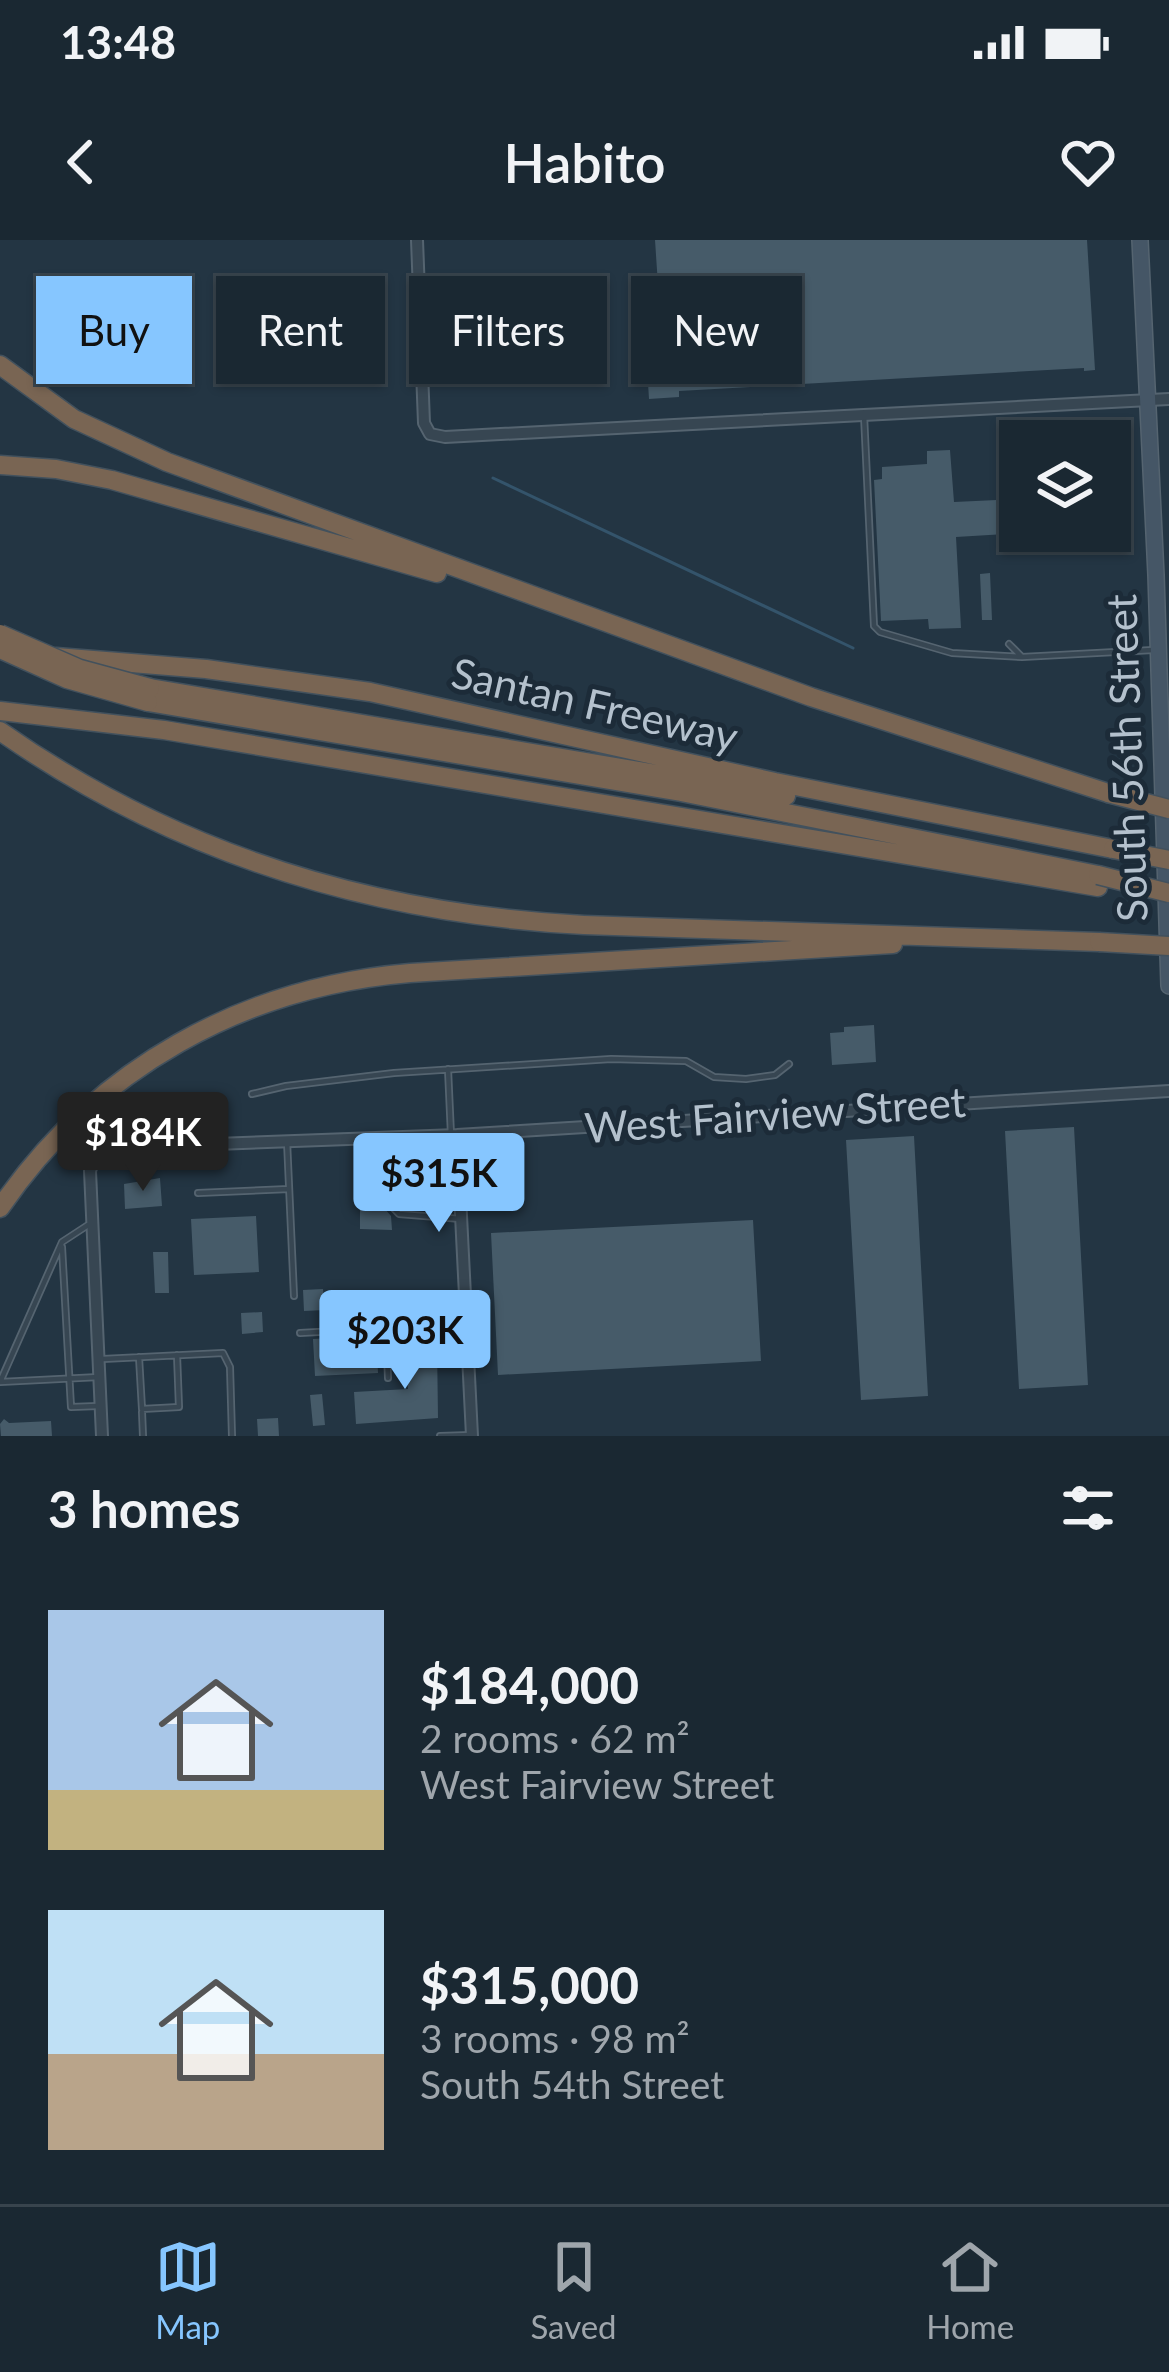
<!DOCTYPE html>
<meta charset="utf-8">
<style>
:root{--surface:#1a2832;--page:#23303a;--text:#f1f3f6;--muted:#9fa6ac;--line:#38444d;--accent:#86c6ff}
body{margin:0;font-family:Lato,sans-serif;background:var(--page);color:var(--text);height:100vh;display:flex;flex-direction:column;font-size:45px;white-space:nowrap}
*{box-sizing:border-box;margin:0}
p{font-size:39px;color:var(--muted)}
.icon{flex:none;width:66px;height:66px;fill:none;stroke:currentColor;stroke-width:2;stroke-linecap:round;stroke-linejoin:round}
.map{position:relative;height:1196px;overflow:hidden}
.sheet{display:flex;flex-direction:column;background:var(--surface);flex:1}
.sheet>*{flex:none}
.banner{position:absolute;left:36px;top:36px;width:1098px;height:108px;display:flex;gap:24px}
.controls{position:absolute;left:999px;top:180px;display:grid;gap:24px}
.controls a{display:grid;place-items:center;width:132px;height:132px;border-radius:0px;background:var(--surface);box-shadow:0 3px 9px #0004,0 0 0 3px var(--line);font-size:60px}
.price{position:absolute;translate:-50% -102px;padding:0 27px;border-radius:12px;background:var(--accent);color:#111;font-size:39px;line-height:78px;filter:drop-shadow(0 3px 6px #0008)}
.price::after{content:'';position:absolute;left:50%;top:72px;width:36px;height:27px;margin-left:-18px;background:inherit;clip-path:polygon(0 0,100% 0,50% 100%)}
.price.current{background:#222;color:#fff}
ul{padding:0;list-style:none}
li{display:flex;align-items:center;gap:36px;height:300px;padding:0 48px}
li span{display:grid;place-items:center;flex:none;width:336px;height:240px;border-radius:0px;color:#555}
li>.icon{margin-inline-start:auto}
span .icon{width:144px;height:144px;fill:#fffc;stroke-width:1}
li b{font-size:51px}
h2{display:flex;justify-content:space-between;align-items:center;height:144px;padding:0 48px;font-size:51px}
.chip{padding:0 42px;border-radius:0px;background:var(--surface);box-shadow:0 3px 9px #0004,0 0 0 3px var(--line);font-size:42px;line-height:108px}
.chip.current{background:var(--accent);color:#111}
.status{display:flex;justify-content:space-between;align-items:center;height:84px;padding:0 60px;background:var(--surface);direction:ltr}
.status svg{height:33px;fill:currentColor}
header{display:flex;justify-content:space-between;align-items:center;height:156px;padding:0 48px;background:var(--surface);font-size:54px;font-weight:600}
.tabs{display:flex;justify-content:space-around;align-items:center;height:168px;border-top:3px solid var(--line);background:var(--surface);font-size:33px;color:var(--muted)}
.tabs a{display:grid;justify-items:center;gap:6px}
.tabs .current{color:var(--accent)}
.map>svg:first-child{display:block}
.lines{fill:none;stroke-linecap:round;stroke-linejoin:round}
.stream{stroke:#34546b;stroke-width:3}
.building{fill:#465b69}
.lane-casing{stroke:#556470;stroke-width:8}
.street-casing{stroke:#556470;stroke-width:14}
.secondary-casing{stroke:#556470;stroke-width:18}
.highway-casing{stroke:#42515d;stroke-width:21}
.lane{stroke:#374652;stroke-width:4.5}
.street{stroke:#374652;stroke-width:10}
.secondary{stroke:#455666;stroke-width:15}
.highway{stroke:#796553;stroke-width:18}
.highway-bridge-casing{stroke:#42515d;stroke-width:21;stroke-linecap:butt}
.highway-bridge{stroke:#796553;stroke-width:18}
.labels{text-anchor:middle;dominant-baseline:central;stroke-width:10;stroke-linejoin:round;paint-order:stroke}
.street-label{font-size:42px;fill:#b4c1cd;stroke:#1c2b38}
</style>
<div class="status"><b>13:48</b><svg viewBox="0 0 49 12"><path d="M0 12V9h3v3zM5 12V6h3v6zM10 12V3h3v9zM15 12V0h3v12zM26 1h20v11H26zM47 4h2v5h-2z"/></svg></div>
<header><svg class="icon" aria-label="back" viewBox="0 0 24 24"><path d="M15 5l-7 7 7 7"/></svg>Habito<svg class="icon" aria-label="heart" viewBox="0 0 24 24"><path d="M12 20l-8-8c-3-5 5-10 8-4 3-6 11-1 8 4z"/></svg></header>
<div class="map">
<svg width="1169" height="1196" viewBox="0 0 1169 1196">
<rect width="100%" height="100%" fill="#233543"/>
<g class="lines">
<path class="stream" d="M493,238L853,408"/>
</g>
<path class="building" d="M655,0H1087L1095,130L1084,131V128L679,151V157L649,159L644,79L654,78L652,46L658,45Z
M950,210L954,262L1020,259V293L956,297L961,388L929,389L928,379L881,381L874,240L882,239V227L927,224V211Z
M990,333L992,380H982L980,334Z
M874,785L876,822L832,825L830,793L844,792V787Z
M1074,887L1088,1145L1019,1149L1005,891Z
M914,896L928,1156L861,1160L846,900Z
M426,927L429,963L405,965L403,929Z
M160,938L162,966L125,969L124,944Z
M360,969H385L391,976L392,990L360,989Z
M256,976L259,1032L194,1035L191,979Z
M753,980L761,1121L498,1135L491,993Z
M153,1012H168L169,1053H155Z
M323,1049L325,1070L304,1071L303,1050Z
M262,1072L263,1092L242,1094L241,1073Z
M361,1096L362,1113L377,1112L378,1133L315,1136L313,1099Z
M437,1103L438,1178L356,1184L354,1152L408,1149L406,1106Z
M322,1154L325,1185L313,1186L310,1155Z
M278,1178L279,1196H258L257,1179Z
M4,1179L9,1183L51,1181L52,1196H1L0,1184Z"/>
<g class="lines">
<g class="lane-casing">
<path id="lane" d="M864,175L874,386L880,392L952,413L1022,417
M1009,404L1022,417L1153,410
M448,829L451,895
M252,854L286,846L394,833L611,819L686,821L714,837L746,839L775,835L789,824
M367,898L371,945L399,974L461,979
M287,901L294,1056
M198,953L289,949
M88,985L62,1002L0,1142L99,1137
M62,1007L71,1167L98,1166
M300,1093L466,1084
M139,1117L142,1169L179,1167L177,1115
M103,1119L223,1113L230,1127L232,1196
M388,1138L387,1111L396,1100L466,1093
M142,1172L143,1196
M440,1196L471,1195"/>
</g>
<g class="street-casing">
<path id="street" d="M417,0L424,183L430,194L445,197L1169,159
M457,895L472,1196
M102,1196L90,931L95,917L109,908L457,895L1169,851"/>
</g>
<g class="secondary-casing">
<path id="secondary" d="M1140,0L1156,335L1169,746"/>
</g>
<g class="highway-casing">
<path id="highway" d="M0,125L74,179L167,222L811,457L1108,553
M0,225L56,229L112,240L437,333
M56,417L206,429L370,452L775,542L1113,609
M150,448L786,556
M148,462L681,552L1098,635
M0,471L164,490L1098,647
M0,491C174,613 373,674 584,685L1099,702
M0,968C96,828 243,747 410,733L893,704"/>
</g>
<use href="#lane" class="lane"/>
<use href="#street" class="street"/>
<use href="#secondary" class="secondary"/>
<use href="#highway" class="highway"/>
<g class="highway-bridge-casing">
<path id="highway-bridge" d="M0,394L80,429L150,448
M0,409L67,439L148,462
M1108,553L1169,569
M1113,609L1169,620
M1098,635L1169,653
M1099,702L1169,706"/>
</g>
<use href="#highway-bridge" class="highway-bridge"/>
</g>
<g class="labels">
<g class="street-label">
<text transform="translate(595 464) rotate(13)">Santan Freeway</text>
<text transform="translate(1126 518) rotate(-92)">South 56th Street</text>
<text transform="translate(775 874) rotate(-4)">West Fairview Street</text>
</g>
</g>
</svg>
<div class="controls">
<a><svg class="icon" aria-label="layers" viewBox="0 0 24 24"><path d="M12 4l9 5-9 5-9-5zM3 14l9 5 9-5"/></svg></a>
</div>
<b class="price current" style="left:143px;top:954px">$184K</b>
<b class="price" style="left:439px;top:995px">$315K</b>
<b class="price" style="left:405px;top:1152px">$203K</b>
<div class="banner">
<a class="chip current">Buy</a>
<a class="chip">Rent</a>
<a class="chip">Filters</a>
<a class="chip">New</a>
</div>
</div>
<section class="sheet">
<h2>3 homes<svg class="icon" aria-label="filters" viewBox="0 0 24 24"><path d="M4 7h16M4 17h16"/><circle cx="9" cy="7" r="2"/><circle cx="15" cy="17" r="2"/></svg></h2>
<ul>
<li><span style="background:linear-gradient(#a9c7e8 75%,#c2b280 0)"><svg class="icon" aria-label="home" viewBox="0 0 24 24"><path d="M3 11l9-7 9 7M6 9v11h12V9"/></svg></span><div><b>$184,000</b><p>2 rooms · 62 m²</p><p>West Fairview Street</p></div></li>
<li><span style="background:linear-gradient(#bfe0f5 60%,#b9a48a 0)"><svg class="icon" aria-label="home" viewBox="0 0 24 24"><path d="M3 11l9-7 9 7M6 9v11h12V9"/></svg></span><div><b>$315,000</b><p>3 rooms · 98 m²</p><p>South 54th Street</p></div></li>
</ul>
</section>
<nav class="tabs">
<a class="current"><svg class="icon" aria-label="map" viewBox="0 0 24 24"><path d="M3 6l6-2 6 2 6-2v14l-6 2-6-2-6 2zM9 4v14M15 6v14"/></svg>Map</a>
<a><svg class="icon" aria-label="saved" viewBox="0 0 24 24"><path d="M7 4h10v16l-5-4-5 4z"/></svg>Saved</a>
<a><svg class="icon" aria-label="home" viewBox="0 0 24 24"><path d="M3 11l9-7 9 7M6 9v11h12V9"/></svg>Home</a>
</nav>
